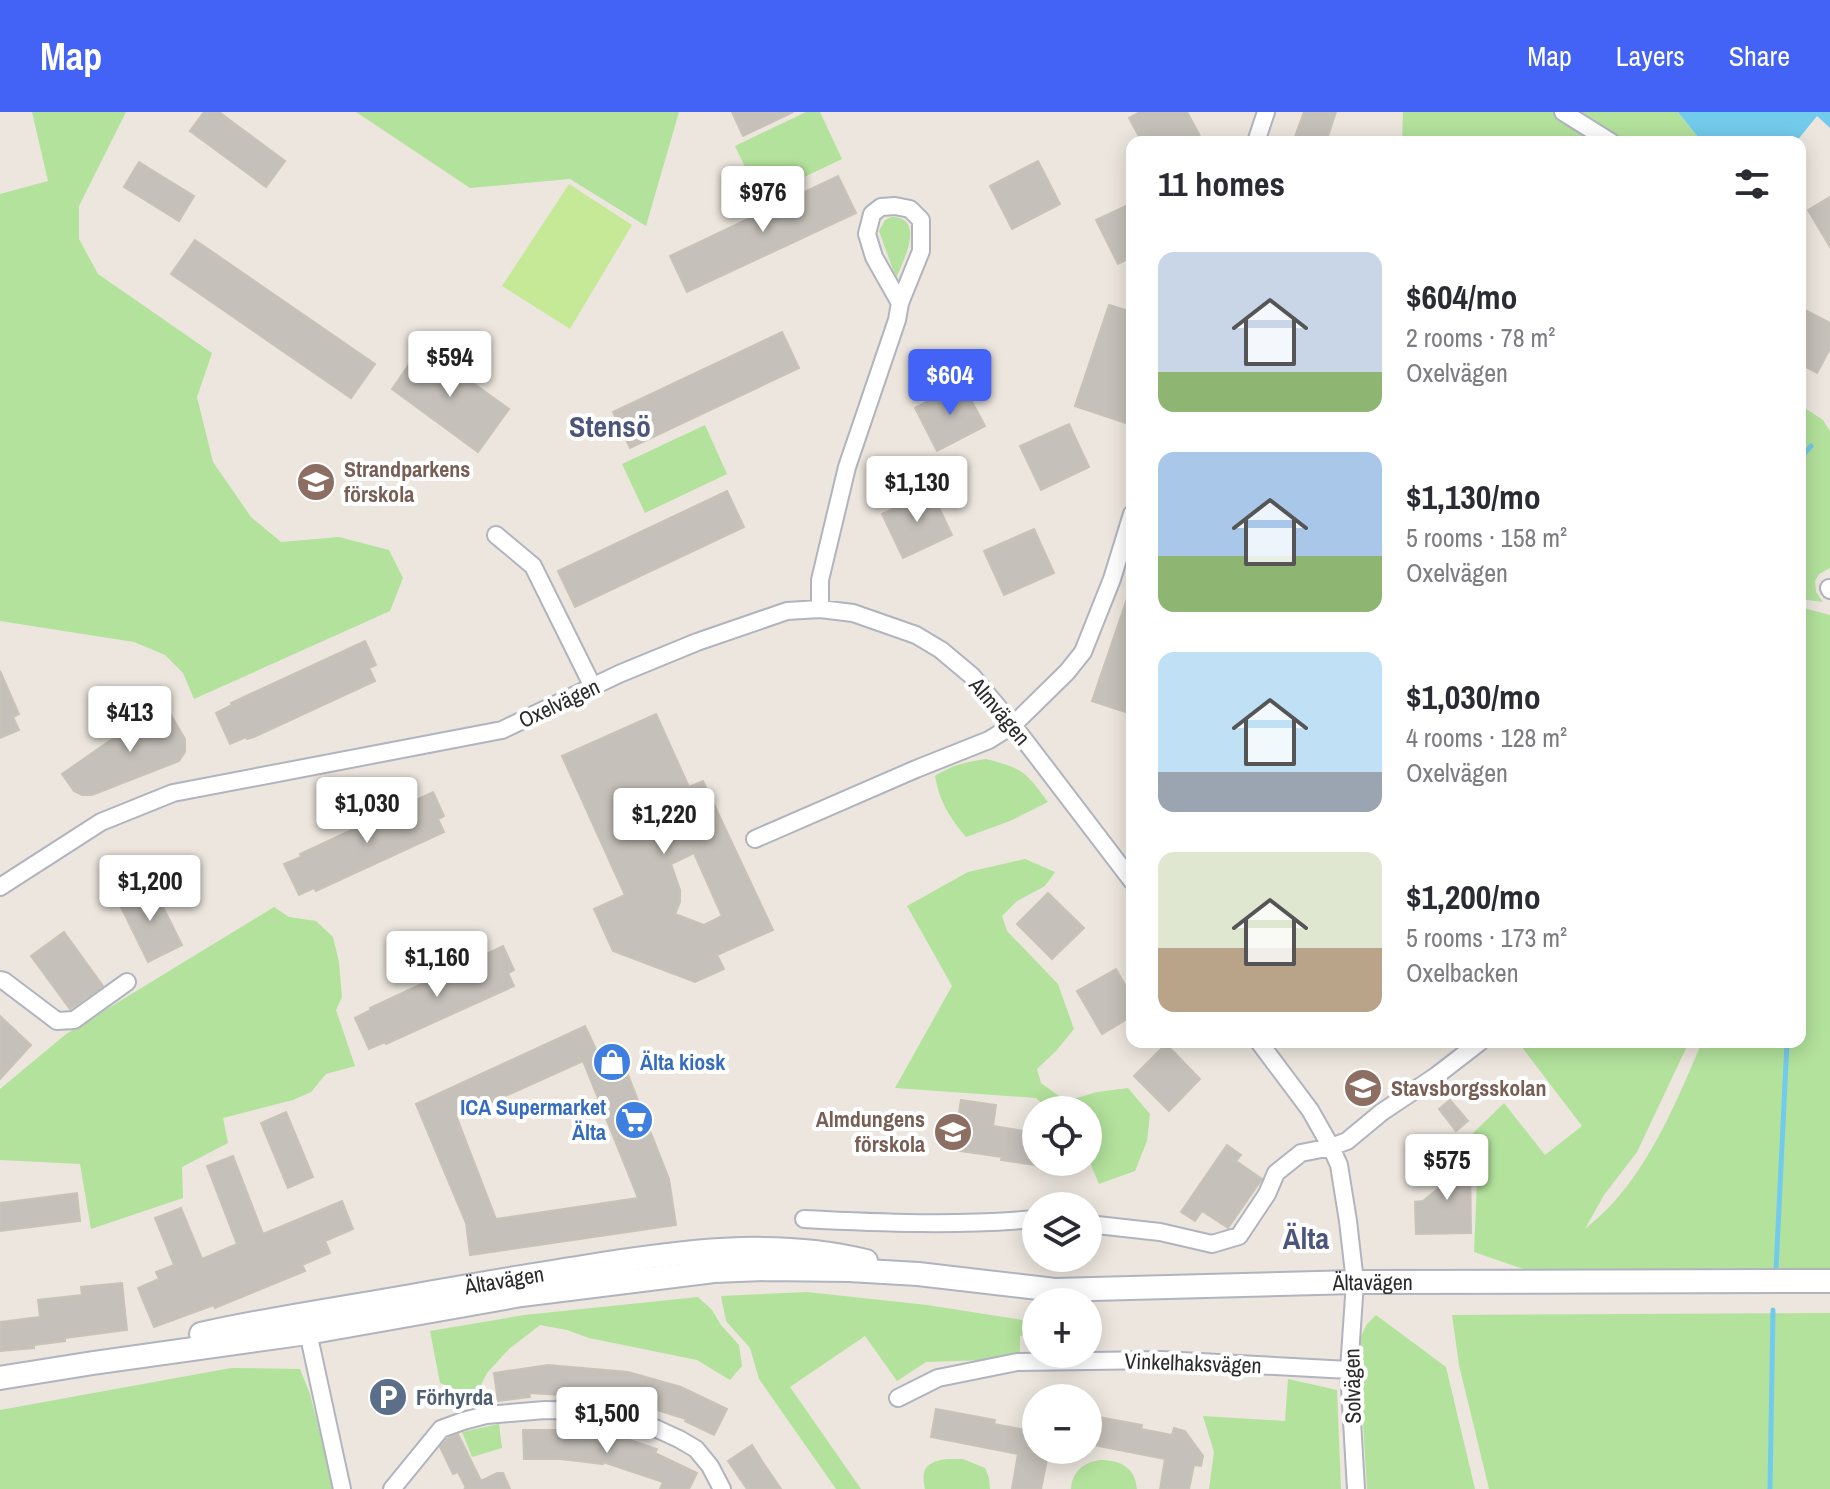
<!DOCTYPE html>
<meta charset="utf-8">
<style>
:root{--surface:#fff;--page:#f7f7f7;--text:#2b2b33;--muted:#7c7c81;--accent:#4263f5}
body{margin:0;font-family:"Archivo Narrow",sans-serif;background:var(--page);color:var(--text);height:100vh;display:flex;flex-direction:column;font-size:30px;white-space:nowrap}
*{box-sizing:border-box;margin:0}
p{font-size:26px;color:var(--muted)}
.icon{flex:none;width:44px;height:44px;fill:none;stroke:currentColor;stroke-width:2;stroke-linecap:round;stroke-linejoin:round}
.map{position:relative;flex:1;overflow:hidden}
.side{position:absolute;left:1126px;top:24px;width:680px;height:912px;display:flex;flex-direction:column;background:var(--surface);border-radius:16px;box-shadow:0 4px 20px #0003}
.side>*{flex:none}
.buttons{position:absolute;left:1022px;top:984px;display:grid;gap:16px}
.buttons a{display:grid;place-items:center;width:80px;height:80px;border-radius:50%;background:var(--surface);box-shadow:0 4px 20px #0003;font-size:40px}
.price{position:absolute;translate:-50% -68px;padding:0 18px;border-radius:8px;background:#fff;color:#222;font-size:26px;line-height:52px;filter:drop-shadow(0 2px 4px #0008)}
.price::after{content:'';position:absolute;left:50%;top:48px;width:24px;height:18px;margin-left:-12px;background:inherit;clip-path:polygon(0 0,100% 0,50% 100%)}
.price.current{background:var(--accent);color:#fff}
ul{padding:0;list-style:none}
li{display:flex;align-items:center;gap:24px;height:200px;padding:0 32px}
li span{display:grid;place-items:center;flex:none;width:224px;height:160px;border-radius:16px;color:#555}
li>.icon{margin-inline-start:auto}
span .icon{width:96px;height:96px;fill:#fffc;stroke-width:1}
li b{font-size:34px}
h2{display:flex;justify-content:space-between;align-items:center;height:96px;padding:0 32px;font-size:34px}
header{display:flex;align-items:center;gap:48px;box-sizing:border-box;height:112px;padding:0 40px;background:var(--accent);color:#fff}
header strong{font-size:38px}
nav{display:flex;gap:44px;margin-inline-start:auto;font-size:28px}
.map>svg:first-child{display:block}
.green{fill:#b3e29c}
.pitch{fill:#c6e998}
.water{fill:#73cbec}
.lines{fill:none;stroke-linecap:round;stroke-linejoin:round}
.stream{stroke:#73cbec;stroke-width:5}
.building{fill:#c5c0b9;stroke:#c8c2b7;stroke-width:2;fill-rule:evenodd}
.street-casing{stroke:#b1b4be;stroke-width:20}
.secondary-casing{stroke:#b1b4be;stroke-width:26}
.street{stroke:#fff;stroke-width:16}
.secondary{stroke:#fff;stroke-width:22}
.labels{text-anchor:middle;dominant-baseline:central;stroke-width:8;stroke-linejoin:round;paint-order:stroke}
.education-label{font-size:22px;font-weight:bold;fill:#785e54;stroke:#fff;text-anchor:start}
.street-label{font-size:22px;fill:#2b2b2b;stroke:#fff}
.shop-label{font-size:22px;font-weight:bold;fill:#366cbe;stroke:#fff;text-anchor:start}
.service-label{font-size:22px;font-weight:bold;fill:#4e5e75;stroke:#fff;text-anchor:start}
.district-label{font-size:30px;font-weight:bold;fill:#4c557b;stroke:#fff}
</style>
<header>
<strong>Map</strong>
<nav><a>Map</a><a>Layers</a><a>Share</a></nav>
</header>
<div class="map">
<svg width="1830" height="1377" viewBox="0 0 1830 1377">
<rect width="100%" height="100%" fill="#ece6de"/>
<path class="green" d="M32,0H126L79,94V127L98,162L212,241L197,285L213,350L251,405L281,430L339,425L389,438L403,466L390,499L194,587L183,561L165,543L134,530L0,509V82L48,69Z
M356,0H679L646,114L570,67L470,76Z
M806,0H820L842,47L760,86L735,34Z
M1403,0H1678L1702,30H1402Z
M891,105C926,105 904,148 896,166L879,119L885,108Z
M1800,293L1823,308L1830,319V456L1819,462L1815,469L1816,480L1823,490L1800,487Z
M705,313L727,362L645,401L622,352Z
M1800,495L1830,503V1160L1526,1158L1474,1140L1478,1048L1463,1031L1504,991L1545,1043L1582,1014L1518,930H1689L1637,1040L1604,1083L1585,1117C1594,1109 1604,1101 1612,1092C1654,1046 1678,986 1702,930H1800Z
M986,647C1024,657 1025,659 1048,690L1010,709L966,725C949,704 940,691 935,664C952,653 966,650 986,647Z
M1025,747L1055,760L1045,774L1017,789L1002,804L1007,819L1058,872L1074,917L1056,939L1037,957L1041,971L1066,989L1097,980L1128,976L1150,1002L1147,1029L1135,1059L1099,1072L1088,1046V998H1050L1036,986L895,976L952,874L907,794L968,760Z
M274,795L289,805L316,809L333,825L339,850L342,885L336,898L355,954L326,962L311,980L293,988L223,1006L228,1031L182,1055L183,1086L91,1117L80,1052L0,1048V977L66,922Z
M807,1180L927,1193L1036,1210V1222L1020,1224V1247L926,1250L897,1269L865,1224L790,1275L861,1377H836L759,1267L750,1236L726,1209L721,1184Z
M698,1185L712,1198L721,1213L739,1233L742,1254L730,1268L697,1248L589,1226L567,1218L540,1213L509,1237L487,1261L475,1285L440,1271L430,1219L524,1203Z
M1830,1201V1377H1489L1459,1253L1452,1203Z
M1376,1203L1446,1255L1475,1377H1367L1358,1230L1367,1212Z
M231,1256L300,1257L310,1282L334,1377H0V1298Z
M1288,1267L1337,1278L1341,1377H1209L1214,1340L1203,1304L1285,1309Z
M499,1312L502,1336L472,1345L462,1320Z
M948,1347H963L985,1356L989,1366L990,1377H925C920,1356 928,1349 948,1347Z
M1099,1348C1119,1348 1135,1354 1137,1377H1071C1072,1360 1083,1351 1099,1348Z"/>
<path class="pitch" d="M569,72L632,113L570,217L502,174Z"/>
<path class="water" d="M1678,0H1830V16L1817,4L1796,30H1702Z"/>
<g class="lines">
<path class="stream" d="M1800,347L1811,334
M1776,1158L1787,930
M1770,1377L1773,1198"/>
</g>
<path class="building" d="M204,0H219L285,49L266,75L190,19Z
M732,0H793L743,24Z
M1140,0H1187L1200,24L1188,30H1142L1129,6Z
M1304,0H1336L1326,30H1293Z
M1038,49L1060,92L1012,117L990,74Z
M139,50L194,84L179,109L124,75Z
M838,64L856,101L687,180L670,144Z
M1830,85V135L1808,98Z
M1132,91V145L1118,152L1096,108Z
M195,128L375,252L351,286L171,162Z
M1109,193L1132,200V313L1075,294Z
M1805,198L1830,211V237L1817,261L1800,252V207Z
M782,220L799,256L630,336L613,300Z
M422,234L509,297L478,340L392,277Z
M962,271L985,314L937,339L915,296Z
M1069,312L1089,355L1041,378L1020,334Z
M727,379L744,415L575,495L558,459Z
M931,379L952,423L903,446L882,402Z
M1034,417L1054,461L1004,483L984,439Z
M1130,478H1132V602L1092,589Z
M365,529L376,553L369,556L375,569L254,625L247,627L246,625L230,632L216,601L232,593L231,591Z
M0,559L19,602L13,605L19,618L0,626Z
M164,591L185,627V640L179,649L92,683H82L74,679L62,662Z
M656,602L689,675L703,669L773,818L717,843L724,857L695,870L613,839L594,797L625,783L562,644ZM694,741L722,804L704,813L675,802L680,790V778L671,752Z
M433,680L444,704L438,707L444,720L316,779L314,776L299,783L284,752L301,745L300,742Z
M152,773L182,833L148,850L118,789Z
M1048,781L1084,816L1052,847L1017,812Z
M64,820L103,874L70,897L31,844Z
M503,834L514,858L508,861L514,874L386,932L385,930L369,937L355,906L371,898L370,896Z
M1116,857L1132,885V904L1102,922L1077,879Z
M0,904L31,933L0,967Z
M585,914L598,942L617,935L669,1067L676,1113L470,1143L466,1111L416,992ZM583,949L638,1086L496,1107L457,1006Z
M1166,932L1200,967L1169,999L1134,964Z
M961,988L996,993L993,1014L1036,1021V1053L1001,1048L1002,1045L953,1038Z
M1450,988L1468,1009L1456,1019L1439,997Z
M286,1000L313,1065L288,1076L261,1011Z
M1227,1033L1241,1043L1236,1049L1262,1067L1228,1116L1202,1099L1195,1109L1181,1100Z
M233,1044L263,1122L342,1089L353,1117L325,1129L330,1141L302,1153L305,1159L215,1196L214,1193L154,1215L138,1176L159,1167L156,1160L174,1153L155,1106L181,1096L202,1147L237,1132L207,1054Z
M1438,1048H1470L1471,1121L1416,1122L1415,1090L1423,1089L1439,1076Z
M77,1081L80,1109L0,1119V1091Z
M122,1171L127,1218L65,1226V1229L34,1233V1236L0,1239V1210L40,1205L38,1188L82,1183L81,1175Z
M548,1253L628,1260L681,1275L727,1297L714,1323L685,1309L686,1307L641,1293V1291L577,1282V1284L529,1281L530,1285L498,1289L494,1261Z
M936,1297L995,1308L994,1312L1036,1320V1338H1049L1041,1377H1012L1018,1342L931,1325Z
M1088,1303L1142,1313L1141,1317L1172,1323L1174,1316L1185,1319L1203,1344L1201,1354L1194,1353L1189,1377H1160L1165,1347L1088,1332Z
M523,1318H564L624,1326L657,1337L655,1341L697,1361L689,1377H660L663,1370L603,1350V1352L561,1347H524Z
M458,1322L481,1369L497,1361H503L510,1377H464L466,1376L458,1360L453,1362L440,1335L447,1327Z
M752,1333L764,1352L781,1377H747L728,1349Z"/>
<g class="lines">
<g class="street-casing">
<path id="street" d="M1563,0L1611,30
M1256,30L1266,0
M496,423L533,454L593,575
M1829,476L1830,478
M820,497V468L847,355L897,208L900,191L921,139V108L910,97L895,94L881,95L872,102L867,122L874,145L900,191
M755,727L916,657L989,628L1013,613L1067,560L1083,540L1112,467L1132,402
M0,775L101,710L173,681L502,618L619,562L697,530L787,499L820,497L853,501L916,523L941,538L972,564L1013,613L1132,769
M0,868L4,869L57,909L74,908L127,870
M1259,930L1310,998L1331,1035L1339,1053L1348,1109L1355,1170L1349,1258L1356,1377
M804,1107C882,1111 958,1114 1036,1107
M1088,1112L1160,1120L1212,1132L1239,1124L1267,1082L1276,1061L1301,1041L1331,1035L1347,1029L1382,1000L1436,964L1480,930
M306,1211L342,1377
M898,1286L938,1266L1017,1250L1162,1248L1349,1258
M392,1377L441,1317L463,1309L486,1303L545,1298L589,1299L622,1305L655,1316L679,1327L696,1337L710,1354L722,1377"/>
</g>
<g class="secondary-casing">
<g id="secondary">
<path id="s1" d="M201,1222C276,1205 352,1195 428,1181C480,1172 531,1163 583,1155C676,1140 774,1126 866,1149"/>
<path id="s2" d="M0,1266L93,1251L307,1221L521,1183L714,1159L765,1157L849,1158L918,1162L1055,1178L1355,1170L1830,1169"/>
</g>
</g>
<use href="#street" class="street"/>
<use href="#secondary" class="secondary"/>
</g>
<defs>
<g id="school-disc" transform="scale(2)"><circle r="9.5" fill="#8d6e63" stroke="#fff"/><path d="M0-5L7-2L0 1L-7-2ZM-4 1L0 2.5L4 1V4Q0 6-4 4Z" fill="#fff"/></g>
<g id="shop-disc" transform="scale(2)"><circle r="9.5" fill="#3f7fe0" stroke="#fff"/><path d="M-5-2.5h2.3a2.7 3.5 0 0 1 5.4 0H5L5.5 6h-11ZM-1.5-2.5h3a1.5 2.3 0 0 0-3 0Z" fill="#fff"/></g>
<g id="supermarket-disc" transform="scale(2)"><circle r="9.5" fill="#3f7fe0" stroke="#fff"/><path d="M-6-5.5h2.5l.6 2H6L4.5 2H-2.5L-4.4-4H-6ZM-1.5 3.2a1.3 1.3 0 1 0 .1 0ZM3 3.2a1.3 1.3 0 1 0 .1 0Z" fill="#fff"/></g>
<g id="parking-disc" transform="scale(2)"><circle r="9.5" fill="#5c6f8a" stroke="#fff"/><path d="M-3.5-5.5H1a3.5 3.5 0 0 1 0 7H-1V5.5H-3.5ZM-1-3.4V-.6H.8a1.4 1.4 0 0 0 0-2.8Z" fill="#fff"/></g>
</defs>
<g fill-rule="evenodd">
<use href="#school-disc" x="316" y="370"/>
<use href="#shop-disc" x="612" y="950"/>
<use href="#school-disc" x="1363" y="976"/>
<use href="#supermarket-disc" x="634" y="1008"/>
<use href="#school-disc" x="953" y="1020"/>
<use href="#parking-disc" x="388" y="1285"/>
</g>
<g class="labels">
<g class="education-label">
<text x="344" y="357">Strandparkens<tspan x="344" dy="25">förskola</tspan></text>
<text x="1391" y="976">Stavsborgsskolan</text>
<text x="925" y="1007" text-anchor="end">Almdungens<tspan x="925" dy="25">förskola</tspan></text>
</g>
<g class="street-label">
<text transform="translate(559 591) rotate(-25)">Oxelvägen</text>
<text transform="translate(1000 599) rotate(50)">Almvägen</text>
<text stroke="none"><textPath href="#s1" startOffset="308">Ältavägen</textPath></text>
<text stroke="none"><textPath href="#s2" startOffset="1382">Ältavägen</textPath></text>
<text transform="translate(1193 1251) rotate(2)">Vinkelhaksvägen</text>
<text transform="translate(1352 1274) rotate(-91)">Solvägen</text>
</g>
<g class="shop-label">
<text x="640" y="950">Älta kiosk</text>
<text x="606" y="995" text-anchor="end">ICA Supermarket<tspan x="606" dy="25">Älta</tspan></text>
</g>
<g class="service-label">
<text x="416" y="1285">Förhyrda</text>
</g>
<g class="district-label">
<text x="610" y="314">Stensö</text>
<text x="1306" y="1126">Älta</text>
</g>
</g>
</svg>
<div class="buttons">
<a><svg class="icon" aria-label="locate" viewBox="0 0 24 24"><circle cx="12" cy="12" r="6"/><path d="M12 2v4M12 18v4M2 12h4M18 12h4"/></svg></a>
<a><svg class="icon" aria-label="layers" viewBox="0 0 24 24"><path d="M12 4l9 5-9 5-9-5zM3 14l9 5 9-5"/></svg></a>
<a>+</a>
<a>−</a>
</div>
<b class="price" style="left:763px;top:122px">$976</b>
<b class="price" style="left:450px;top:287px">$594</b>
<b class="price current" style="left:950px;top:305px">$604</b>
<b class="price" style="left:917px;top:412px">$1,130</b>
<b class="price" style="left:130px;top:642px">$413</b>
<b class="price" style="left:367px;top:733px">$1,030</b>
<b class="price" style="left:664px;top:744px">$1,220</b>
<b class="price" style="left:150px;top:811px">$1,200</b>
<b class="price" style="left:437px;top:887px">$1,160</b>
<b class="price" style="left:1447px;top:1090px">$575</b>
<b class="price" style="left:607px;top:1343px">$1,500</b>
<section class="side">
<h2>11 homes<svg class="icon" aria-label="filters" viewBox="0 0 24 24"><path d="M4 7h16M4 17h16"/><circle cx="9" cy="7" r="2"/><circle cx="15" cy="17" r="2"/></svg></h2>
<ul>
<li><span style="background:linear-gradient(#c9d6e8 75%,#8fb573 0)"><svg class="icon" aria-label="home" viewBox="0 0 24 24"><path d="M3 11l9-7 9 7M6 9v11h12V9"/></svg></span><div><b>$604/mo</b><p>2 rooms · 78 m²</p><p>Oxelvägen</p></div></li>
<li><span style="background:linear-gradient(#a9c7e8 65%,#8fb573 0)"><svg class="icon" aria-label="home" viewBox="0 0 24 24"><path d="M3 11l9-7 9 7M6 9v11h12V9"/></svg></span><div><b>$1,130/mo</b><p>5 rooms · 158 m²</p><p>Oxelvägen</p></div></li>
<li><span style="background:linear-gradient(#bfe0f5 75%,#9aa5b1 0)"><svg class="icon" aria-label="home" viewBox="0 0 24 24"><path d="M3 11l9-7 9 7M6 9v11h12V9"/></svg></span><div><b>$1,030/mo</b><p>4 rooms · 128 m²</p><p>Oxelvägen</p></div></li>
<li><span style="background:linear-gradient(#dfe7d0 60%,#b9a48a 0)"><svg class="icon" aria-label="home" viewBox="0 0 24 24"><path d="M3 11l9-7 9 7M6 9v11h12V9"/></svg></span><div><b>$1,200/mo</b><p>5 rooms · 173 m²</p><p>Oxelbacken</p></div></li>
</ul>
</section>
</div>
